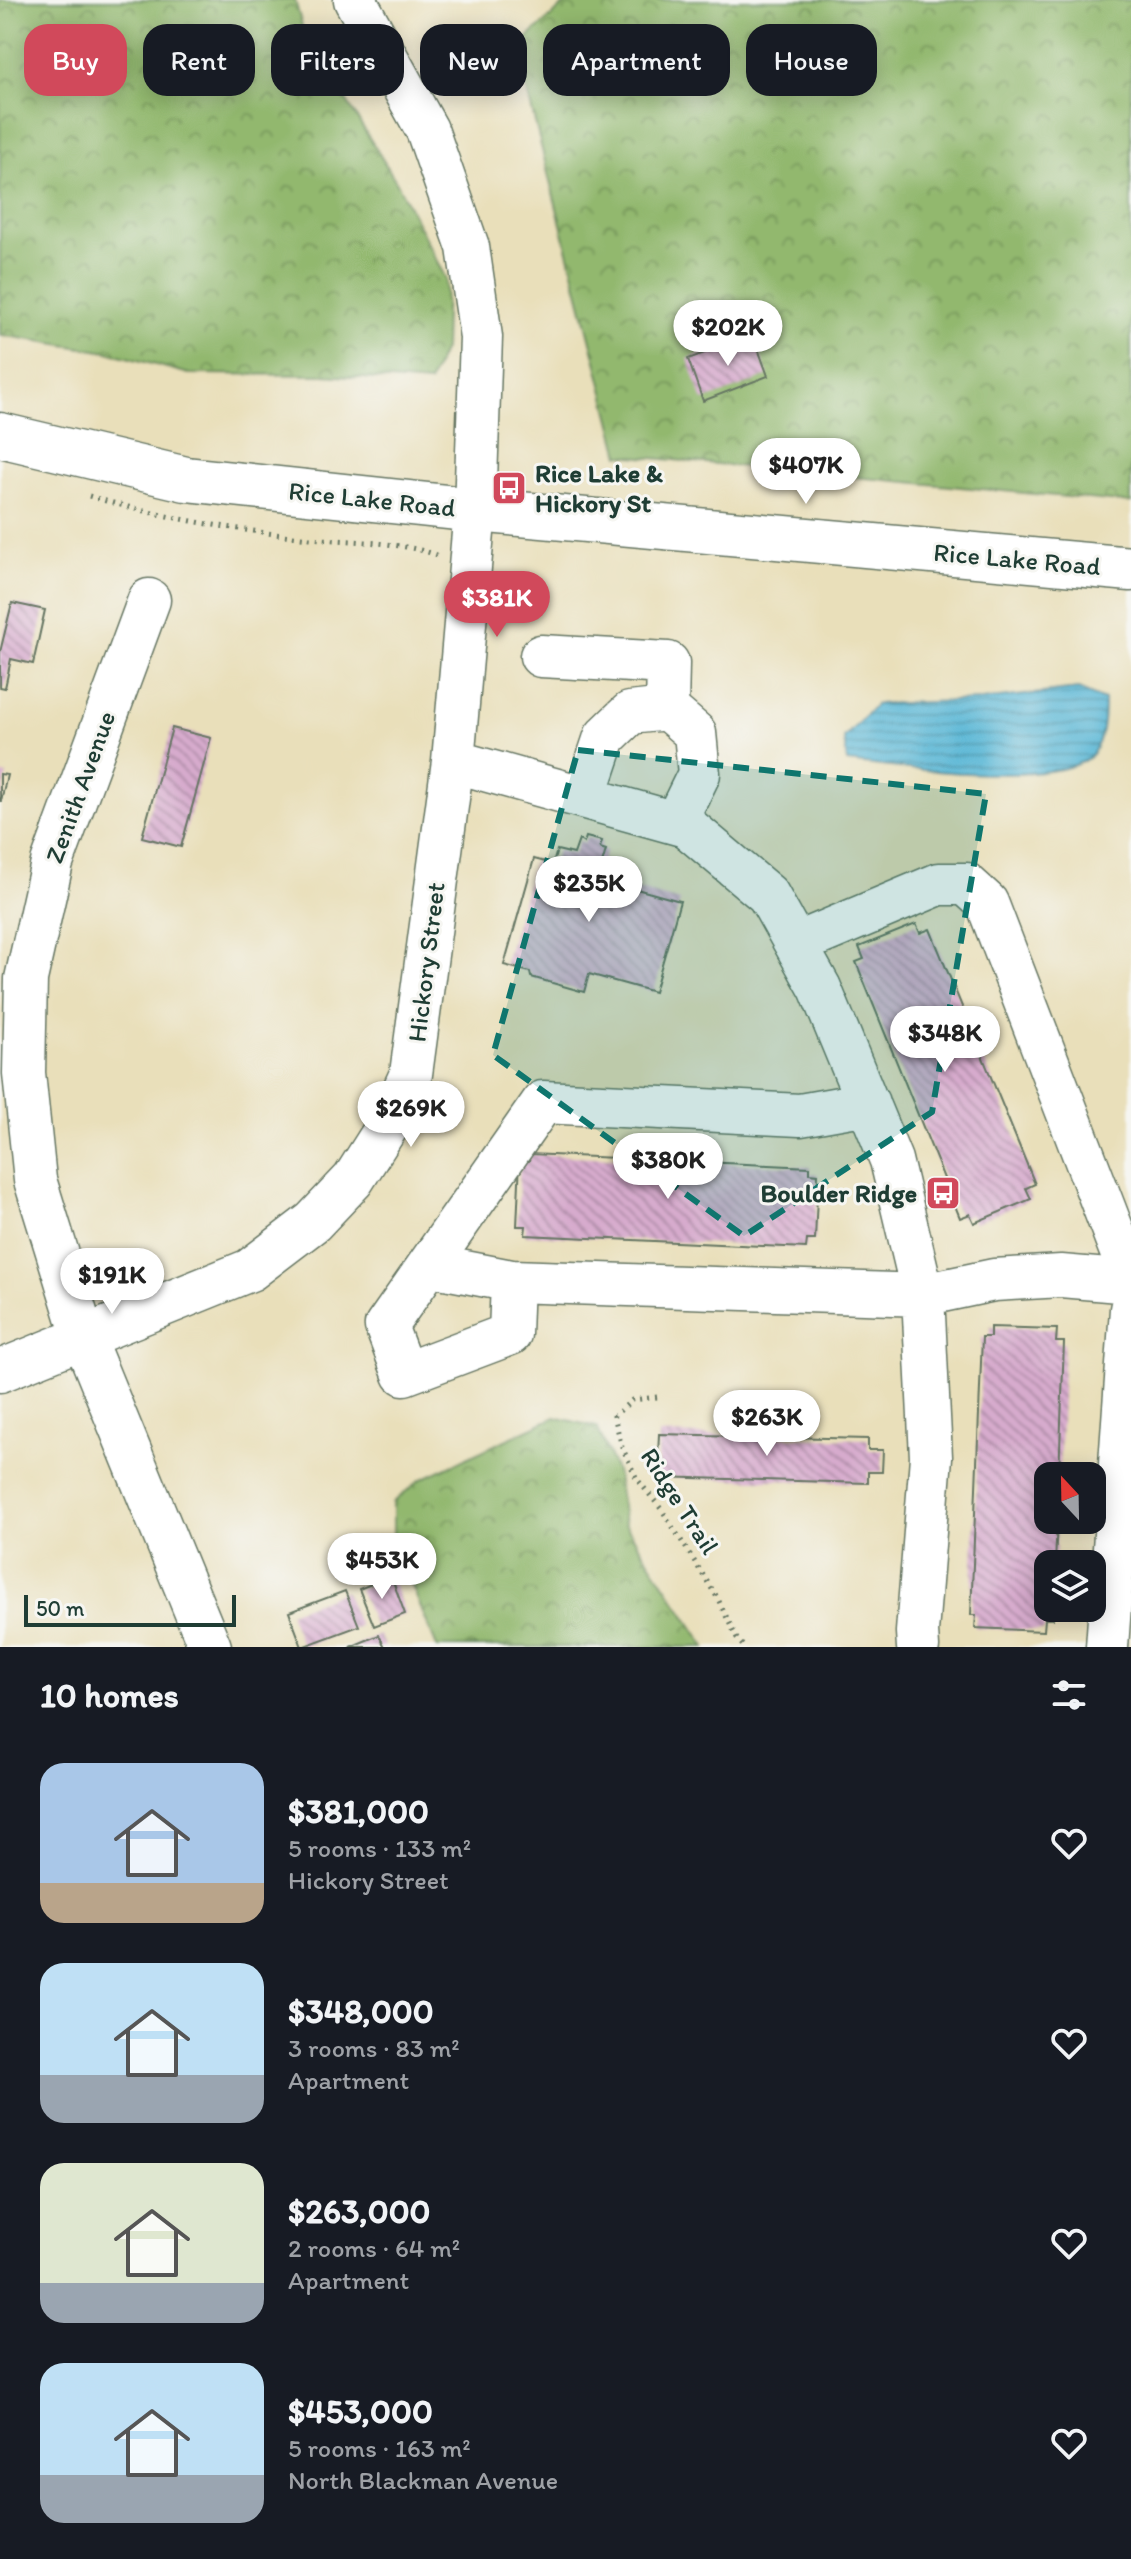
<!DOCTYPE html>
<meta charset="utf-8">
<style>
:root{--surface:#171b24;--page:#20242c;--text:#f1f3f6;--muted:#9ea1a6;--accent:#d1495b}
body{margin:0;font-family:Itim,sans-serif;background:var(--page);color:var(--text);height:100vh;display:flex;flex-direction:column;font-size:30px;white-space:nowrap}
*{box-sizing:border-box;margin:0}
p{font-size:26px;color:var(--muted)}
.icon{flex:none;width:44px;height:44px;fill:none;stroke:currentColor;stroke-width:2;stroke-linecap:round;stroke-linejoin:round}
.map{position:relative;height:1647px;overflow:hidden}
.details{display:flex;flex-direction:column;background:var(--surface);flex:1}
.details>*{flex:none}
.top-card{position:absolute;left:24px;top:24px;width:1084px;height:72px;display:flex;gap:16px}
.needle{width:52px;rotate:338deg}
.tools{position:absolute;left:1034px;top:1462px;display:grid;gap:16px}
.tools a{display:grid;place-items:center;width:72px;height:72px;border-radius:16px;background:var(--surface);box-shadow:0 4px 20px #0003;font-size:40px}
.scale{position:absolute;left:24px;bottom:20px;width:212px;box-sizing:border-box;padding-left:8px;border:4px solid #1f3d34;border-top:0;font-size:22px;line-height:28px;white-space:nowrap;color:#1f3d34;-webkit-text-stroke:6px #f6f6f2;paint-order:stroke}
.price{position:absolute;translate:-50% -68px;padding:0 18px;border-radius:28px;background:#fff;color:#222;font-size:26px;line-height:52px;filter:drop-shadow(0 2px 4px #0008)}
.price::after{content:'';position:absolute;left:50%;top:48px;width:24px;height:18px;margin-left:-12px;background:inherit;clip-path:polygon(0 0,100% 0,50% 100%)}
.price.current{background:var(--accent);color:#fff}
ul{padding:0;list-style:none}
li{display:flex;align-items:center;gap:24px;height:200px;padding:0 40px}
li span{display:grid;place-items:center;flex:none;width:224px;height:160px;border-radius:24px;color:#555}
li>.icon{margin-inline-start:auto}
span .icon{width:96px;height:96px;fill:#fffc;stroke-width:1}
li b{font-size:34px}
h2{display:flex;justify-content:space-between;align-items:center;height:96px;padding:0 40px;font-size:34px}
.tag{padding:0 28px;border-radius:24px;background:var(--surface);box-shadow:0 4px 20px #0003;font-size:28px;line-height:72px}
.tag.current{background:var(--accent);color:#fff}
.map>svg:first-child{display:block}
.forest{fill:url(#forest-crowns);stroke:#587a51;stroke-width:2}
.water{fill:url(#water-rules);stroke:#3a7a84;stroke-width:2}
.building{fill:url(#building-back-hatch)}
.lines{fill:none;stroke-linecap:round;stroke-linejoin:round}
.minor-casing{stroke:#667663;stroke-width:45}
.major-casing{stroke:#667663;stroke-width:47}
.path{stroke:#667663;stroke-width:5;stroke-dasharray:2 6;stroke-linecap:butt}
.minor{stroke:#fff;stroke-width:42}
.major{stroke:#fff;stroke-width:44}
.marked{fill:#0f766e;fill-opacity:0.2;stroke:#0f766e;stroke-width:6;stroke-dasharray:16 10;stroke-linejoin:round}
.labels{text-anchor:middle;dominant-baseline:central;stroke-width:6;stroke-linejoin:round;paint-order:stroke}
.poi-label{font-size:26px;font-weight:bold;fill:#1f3d34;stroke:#f6f6f2;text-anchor:start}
.street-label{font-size:26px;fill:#1f3d34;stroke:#f6f6f2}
</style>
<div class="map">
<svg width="1131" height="1647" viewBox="0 0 1131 1647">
<defs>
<pattern id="forest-crowns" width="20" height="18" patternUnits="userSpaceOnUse" patternTransform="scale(2)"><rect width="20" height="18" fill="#92b86e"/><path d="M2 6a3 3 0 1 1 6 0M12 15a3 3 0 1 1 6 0" fill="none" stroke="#77975b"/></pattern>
<pattern id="water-rules" width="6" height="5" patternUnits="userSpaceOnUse" patternTransform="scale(2)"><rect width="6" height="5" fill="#56b6d5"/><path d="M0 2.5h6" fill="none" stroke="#4795ae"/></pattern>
<pattern id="building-back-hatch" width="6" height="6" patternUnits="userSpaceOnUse" patternTransform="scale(2)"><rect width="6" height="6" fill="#d7abcd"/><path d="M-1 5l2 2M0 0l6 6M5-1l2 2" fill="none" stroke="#ae8ca7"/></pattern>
</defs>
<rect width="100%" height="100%" fill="#f6f6f2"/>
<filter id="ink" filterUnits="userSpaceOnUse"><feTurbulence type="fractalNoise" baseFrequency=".0125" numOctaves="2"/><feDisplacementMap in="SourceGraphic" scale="16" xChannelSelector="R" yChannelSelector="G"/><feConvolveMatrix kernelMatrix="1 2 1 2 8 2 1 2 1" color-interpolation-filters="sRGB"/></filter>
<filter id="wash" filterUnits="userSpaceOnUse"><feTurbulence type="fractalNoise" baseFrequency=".006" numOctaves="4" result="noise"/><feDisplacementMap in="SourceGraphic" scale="32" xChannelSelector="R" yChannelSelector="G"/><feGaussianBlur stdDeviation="1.8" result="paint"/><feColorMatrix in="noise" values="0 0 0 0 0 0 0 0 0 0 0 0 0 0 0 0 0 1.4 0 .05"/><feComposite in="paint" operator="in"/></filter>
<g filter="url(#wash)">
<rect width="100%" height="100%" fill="#e9dfba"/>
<path class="forest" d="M0,0H295L303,30L397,183L446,279L444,349L429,383L324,375L189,374L108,352L0,335Z
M570,0H1131V503L620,455L516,48Z
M555,1417L597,1427L616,1471L625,1524L706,1647H437L393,1540V1503L419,1480Z"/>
<path class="water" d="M1078,689L1104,700C1104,718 1103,739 1092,754C1063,790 891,767 847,762L844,738L876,704L982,700Z"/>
<g id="blocks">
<path class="building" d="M753,335L768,376L703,401L688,359Z
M12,603L45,610L33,664L11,659L5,688L0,687V652Z
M172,728L211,738L181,847L142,837Z
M0,774L7,775L1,801H0Z
M586,837L602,841L600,848L606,850L601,867L614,871L611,882L680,901L654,992L589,974L584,992L531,977L530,972L504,965L534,859L553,864L557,850L574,854L579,840L584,843Z
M916,924L920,933L930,929L1035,1184L1026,1188L1031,1199L974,1223L970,1214L960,1218L856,962L864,959L859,947Z
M530,1154L810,1167V1173L818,1174L815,1240H807L806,1248L525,1235L526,1226H517L520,1160L529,1161Z
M990,1327L1057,1329L1056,1342H1064L1059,1476H1048V1520H1057L1055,1564H1048V1608H1053V1619H1045L1044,1631L975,1628L976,1615H971L982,1337H990Z
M659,1434L868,1439V1450H883L882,1472H868V1483L657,1477Z
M391,1576L405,1614L374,1626L359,1589Z
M345,1591L359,1626L302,1647L289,1612Z
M379,1635L385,1647H350Z"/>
</g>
</g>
<g filter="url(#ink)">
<use href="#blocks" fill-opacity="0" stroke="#667663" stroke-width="2"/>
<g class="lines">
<g class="minor-casing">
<path id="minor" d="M149,600L52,863L26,979L24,1073L35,1180L84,1339L210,1647
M541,656L668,663L667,709
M453,761L686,826L768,895L820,988L891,1160L923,1295L931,1457L917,1632L918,1647
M585,797L605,737L630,713L667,709L695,733L699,774L675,823
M796,944L939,884H966L987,903L1131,1278
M429,1265L512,1281L510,1334L404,1374L386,1326L543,1102L800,1115L868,1103
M512,1281L923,1295L994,1280L1061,1276L1131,1282
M0,1371L250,1270L313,1222L353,1180L388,1125L411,1074L453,761L475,510L481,337L468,247L427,130L355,0
M1107,1647L1131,1309"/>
</g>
<g class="major-casing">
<path id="major" d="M0,435L186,479L475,510L1131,569"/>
</g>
<path class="path" d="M89,496C161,518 235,530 310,538C353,542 396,541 437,555
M657,1397L632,1400L614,1416L622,1447L637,1479L662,1510L717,1597L737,1639L744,1647"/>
<use href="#minor" class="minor"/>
<use href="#major" class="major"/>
</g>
</g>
<path class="marked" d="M578,750L986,794L932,1112L744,1236L493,1055Z"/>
<defs>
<g id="bus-square" transform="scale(1.8)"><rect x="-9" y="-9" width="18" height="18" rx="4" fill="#d1495b" stroke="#f6f6f2"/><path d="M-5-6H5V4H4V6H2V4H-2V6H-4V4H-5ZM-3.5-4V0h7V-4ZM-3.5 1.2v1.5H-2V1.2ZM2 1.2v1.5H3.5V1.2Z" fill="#fff"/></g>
</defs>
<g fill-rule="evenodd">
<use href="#bus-square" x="509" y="488"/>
<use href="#bus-square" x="943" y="1193"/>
</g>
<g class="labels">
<g class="poi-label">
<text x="535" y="473">Rice Lake &amp;<tspan x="535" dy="30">Hickory St</tspan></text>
<text x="917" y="1193" text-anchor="end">Boulder Ridge</text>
</g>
<g class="street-label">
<text transform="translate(372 499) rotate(6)">Rice Lake Road</text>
<text transform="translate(1017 559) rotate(5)">Rice Lake Road</text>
<text transform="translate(80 787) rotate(-70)">Zenith Avenue</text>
<text transform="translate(426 962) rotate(-83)">Hickory Street</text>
<text transform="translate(680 1501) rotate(57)">Ridge Trail</text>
</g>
</g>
</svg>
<div class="tools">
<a><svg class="needle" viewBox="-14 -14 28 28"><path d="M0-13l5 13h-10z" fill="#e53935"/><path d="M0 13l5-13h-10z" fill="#9ea1a6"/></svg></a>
<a><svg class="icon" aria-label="layers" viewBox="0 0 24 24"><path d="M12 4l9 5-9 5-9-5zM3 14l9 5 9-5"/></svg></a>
</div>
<div class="scale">50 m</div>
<b class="price" style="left:728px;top:368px">$202K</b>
<b class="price" style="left:806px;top:506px">$407K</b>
<b class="price current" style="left:497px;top:639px">$381K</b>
<b class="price" style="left:589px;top:924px">$235K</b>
<b class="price" style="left:945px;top:1074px">$348K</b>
<b class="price" style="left:411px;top:1149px">$269K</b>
<b class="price" style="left:668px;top:1201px">$380K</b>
<b class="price" style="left:112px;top:1316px">$191K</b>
<b class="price" style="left:767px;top:1458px">$263K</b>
<b class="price" style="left:382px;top:1601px">$453K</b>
<div class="top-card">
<a class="tag current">Buy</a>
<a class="tag">Rent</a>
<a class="tag">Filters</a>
<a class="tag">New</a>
<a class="tag">Apartment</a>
<a class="tag">House</a>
</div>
</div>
<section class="details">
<h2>10 homes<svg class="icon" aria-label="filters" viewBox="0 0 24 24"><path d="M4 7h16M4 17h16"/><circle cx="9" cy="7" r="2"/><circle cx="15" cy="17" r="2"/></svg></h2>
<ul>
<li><span style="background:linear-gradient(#a9c7e8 75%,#b9a48a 0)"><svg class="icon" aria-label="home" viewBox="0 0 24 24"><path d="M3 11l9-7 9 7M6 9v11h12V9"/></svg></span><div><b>$381,000</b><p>5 rooms · 133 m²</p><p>Hickory Street</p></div><svg class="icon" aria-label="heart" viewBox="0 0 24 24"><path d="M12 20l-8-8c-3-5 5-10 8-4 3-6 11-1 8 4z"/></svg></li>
<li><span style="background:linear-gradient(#bfe0f5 70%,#9aa5b1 0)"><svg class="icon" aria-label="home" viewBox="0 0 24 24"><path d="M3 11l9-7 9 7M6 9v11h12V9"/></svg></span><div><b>$348,000</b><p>3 rooms · 83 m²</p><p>Apartment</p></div><svg class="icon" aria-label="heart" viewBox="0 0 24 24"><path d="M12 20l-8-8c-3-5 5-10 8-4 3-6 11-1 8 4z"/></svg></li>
<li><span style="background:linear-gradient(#dfe7d0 75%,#9aa5b1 0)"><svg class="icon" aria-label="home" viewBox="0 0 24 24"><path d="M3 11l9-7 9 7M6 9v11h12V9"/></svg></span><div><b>$263,000</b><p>2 rooms · 64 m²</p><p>Apartment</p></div><svg class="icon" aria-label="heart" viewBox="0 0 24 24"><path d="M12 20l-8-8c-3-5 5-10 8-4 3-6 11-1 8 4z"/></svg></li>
<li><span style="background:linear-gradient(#bfe0f5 70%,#9aa5b1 0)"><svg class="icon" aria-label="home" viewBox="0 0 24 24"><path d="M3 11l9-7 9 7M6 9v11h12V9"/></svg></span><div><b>$453,000</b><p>5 rooms · 163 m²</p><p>North Blackman Avenue</p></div><svg class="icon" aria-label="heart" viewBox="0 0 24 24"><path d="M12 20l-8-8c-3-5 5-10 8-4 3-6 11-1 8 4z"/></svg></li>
</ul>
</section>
